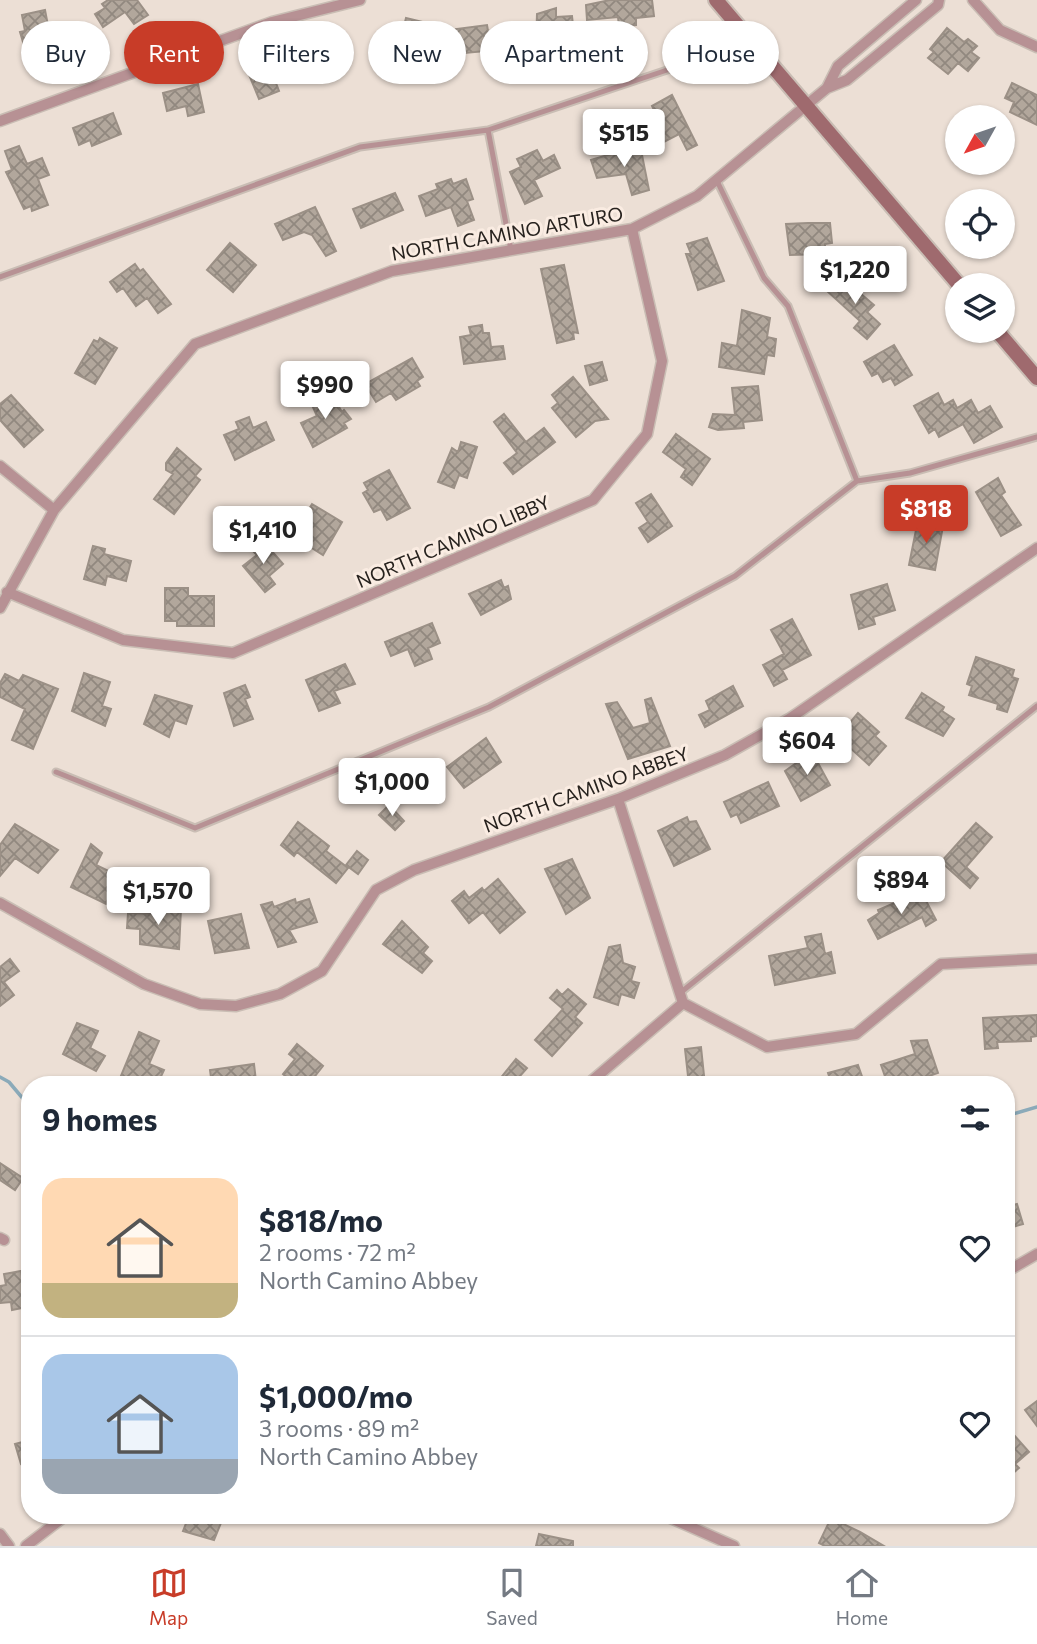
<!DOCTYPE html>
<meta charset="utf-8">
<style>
:root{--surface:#fff;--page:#f6f6f7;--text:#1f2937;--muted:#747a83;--line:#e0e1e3;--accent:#c83c28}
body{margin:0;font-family:Commissioner,sans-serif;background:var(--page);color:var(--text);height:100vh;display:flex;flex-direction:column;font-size:26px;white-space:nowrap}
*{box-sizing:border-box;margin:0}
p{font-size:23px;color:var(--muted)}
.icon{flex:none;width:38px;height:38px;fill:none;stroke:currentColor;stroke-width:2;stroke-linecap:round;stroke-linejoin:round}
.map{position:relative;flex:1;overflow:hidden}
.sheet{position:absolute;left:21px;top:1076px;width:994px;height:448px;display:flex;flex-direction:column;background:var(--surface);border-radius:28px;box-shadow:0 2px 5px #0004}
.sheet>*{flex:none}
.guide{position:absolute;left:21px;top:21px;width:996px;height:63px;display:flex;gap:14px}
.needle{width:46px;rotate:230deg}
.controls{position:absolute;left:945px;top:105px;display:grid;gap:14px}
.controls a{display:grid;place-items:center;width:70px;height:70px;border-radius:50%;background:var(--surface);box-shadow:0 2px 5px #0004;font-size:35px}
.price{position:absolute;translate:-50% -60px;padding:0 16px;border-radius:7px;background:#fff;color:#222;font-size:23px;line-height:46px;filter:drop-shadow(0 2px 4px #0008)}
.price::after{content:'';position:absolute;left:50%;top:42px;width:21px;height:16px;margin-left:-10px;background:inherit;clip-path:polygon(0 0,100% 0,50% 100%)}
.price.selected{background:var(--accent);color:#fff}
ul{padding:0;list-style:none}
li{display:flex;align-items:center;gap:21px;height:175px;padding:0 21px}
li+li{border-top:2px solid var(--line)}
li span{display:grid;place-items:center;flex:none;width:196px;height:140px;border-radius:21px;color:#555}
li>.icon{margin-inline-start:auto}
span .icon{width:84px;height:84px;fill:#fffc;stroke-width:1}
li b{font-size:30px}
h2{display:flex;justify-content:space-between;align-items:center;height:84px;padding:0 21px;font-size:30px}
.tag{padding:0 24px;border-radius:32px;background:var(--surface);box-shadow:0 2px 5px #0004;font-size:24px;line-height:63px}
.tag.selected{background:var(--accent);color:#fff}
.dock{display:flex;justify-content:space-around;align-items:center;height:98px;border-top:2px solid var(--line);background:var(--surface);font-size:19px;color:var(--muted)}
.dock a{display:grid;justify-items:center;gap:4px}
.dock .selected{color:var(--accent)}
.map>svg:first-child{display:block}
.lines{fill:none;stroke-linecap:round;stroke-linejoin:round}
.stream{stroke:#8baab9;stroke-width:3.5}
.building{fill:url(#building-cross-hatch);stroke:#9b9086;stroke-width:2}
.service-casing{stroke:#c9bdb4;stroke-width:9}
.minor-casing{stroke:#c9bdb4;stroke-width:13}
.secondary-casing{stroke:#c9bdb4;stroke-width:18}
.service{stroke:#b79194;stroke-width:5}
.minor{stroke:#b79194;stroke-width:10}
.secondary{stroke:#9f6a6e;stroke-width:14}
.labels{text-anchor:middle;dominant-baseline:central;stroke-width:6;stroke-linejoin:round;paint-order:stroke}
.street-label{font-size:19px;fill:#27221e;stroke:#faece2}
</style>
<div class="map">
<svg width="1037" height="1546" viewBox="0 0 1037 1546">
<defs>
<pattern id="building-cross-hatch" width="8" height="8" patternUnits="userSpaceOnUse" patternTransform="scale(1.75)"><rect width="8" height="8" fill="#b2a79c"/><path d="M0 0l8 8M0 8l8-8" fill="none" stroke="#91887f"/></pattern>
</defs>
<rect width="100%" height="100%" fill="#ecdfd5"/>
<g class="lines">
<path class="stream" d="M0,1077L9,1082L30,1107
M1006,1116L1037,1107"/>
</g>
<path class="building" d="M108,0H137L148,15L134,24L125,12L103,27L95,14L105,8L102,4Z
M610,0H652L654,16L636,18V25L619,27L618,17L587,20L586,5Z
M556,8V17L572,16L575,43L536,46L537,14Z
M45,10L54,57L29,62L20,32L25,31L22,15Z
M406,18L435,25L423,71L388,62L394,40L400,42Z
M487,25L488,31L503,29L506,49L465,53L464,47H459L456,29Z
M947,28L964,42L968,39L977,46L971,52L979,58L968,71L958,63L948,74L928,58L934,52L930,49Z
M255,61L259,69L269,65L279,91L259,99L245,65Z
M1012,83L1037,95V125L1010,112L1014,102L1005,98Z
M198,84L204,112L188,116L186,106L167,111L163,93Z
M672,95L697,145L687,150L679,134L664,142L657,129L662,126L652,106Z
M113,113L121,134L92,146L90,140L79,145L73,128Z
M19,146L27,164L42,158L49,175L38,179L48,205L32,211L31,206L24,209L6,172L12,170L5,151Z
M628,149L629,153L641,150L649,190L632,195L626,174L597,178L591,160Z
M537,150L543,161L554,155L560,168L534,180L542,196L525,204L510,172L521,167L517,159Z
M451,179L453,184L466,179L473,199L467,201L474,220L458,226L451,207L426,216L419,196L438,189L436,184Z
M395,193L403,210L361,228L353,209Z
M315,207L336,251L326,256L312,235L304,232L283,240L275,224Z
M808,223H830L832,243L825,244V254L790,255L786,224Z
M707,238L724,281L698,290L686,254H691L687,244Z
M230,243L256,265L233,292L207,270Z
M135,264L140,271L143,269L171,304L158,313L147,298L136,306L123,288L117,292L110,282Z
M564,265L578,333L573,332L574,339L557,343L541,269Z
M840,276L874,305L867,312L880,324L867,339L854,328L860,321L827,291Z
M742,310L770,318L767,337L776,339L774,356L767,355L764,374L719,367L722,343L737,346Z
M482,325L483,333H489L491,347L503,346L505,359L464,364L460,337L471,335L469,327Z
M100,338L117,348L95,384L75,373L94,340L98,342Z
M894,345L912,375L895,385L891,378L883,382L878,373L872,376L864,362Z
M412,358L423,377L417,381L420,386L396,400L391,393L376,402L365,384Z
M602,362L607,380L590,385L585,366Z
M573,377L608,419L595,421L576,437L552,408L558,403L552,395Z
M758,386L762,420L743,422L744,428L718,430L709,427L713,414L735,415L732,388Z
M330,392L342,412L344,410L351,419L344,423L347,428L313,447L301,423L317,416L312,405Z
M938,393L944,405L953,400L957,408L971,400L978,413L990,406L1002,427L974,443L963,424L939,437L935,429L929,433L914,406Z
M11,395L43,430L24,447L0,420V404Z
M504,414L526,442L544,428L555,442L513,474L504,463L517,453L494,422Z
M249,417L253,428L266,422L274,440L235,460L224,435L239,429L236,422Z
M676,434L710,459L692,485L681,477L686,469L663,452Z
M461,442L477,447L467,478L459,475L454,488L438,482L452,448L458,452Z
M177,448L201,469L195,476L200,480L174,514L154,499L173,474L166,470V463Z
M389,470L410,508L387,520L381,509L374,512L363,493L368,490L364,483Z
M998,478L1005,492L1001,495L1021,525L1001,536L976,492Z
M651,494L672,526L648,542L639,528L648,522L636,503Z
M312,504L342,522L323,555L293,536Z
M918,520L943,526L935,570L909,565Z
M263,541L283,564L269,576L275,584L265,592L243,566L257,555L252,550Z
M93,546L105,549L104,554L131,561L126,581L107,576L105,585L84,579Z
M501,580L504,588L508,586L511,599L481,615L469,594Z
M887,584L895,610L873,617L875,624L859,629L851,595Z
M165,588H188V596H214V626H177V621H165Z
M792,619L811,655L782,670L787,679L774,686L763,665L784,654L771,630Z
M432,623L440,643L428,648L432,659L415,666L408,649L391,656L385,642Z
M976,657L1014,670L1012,677L1018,679L1007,712L997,709L998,704L969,695L972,686L967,684Z
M345,664L355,684L334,691L340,703L319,711L306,680Z
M84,673L110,682L102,706L111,709L105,726L72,711Z
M5,674L19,681L23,675L58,689L33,749L12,740L25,709L0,697V683Z
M245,685L250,697L245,699L253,719L234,726L224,693Z
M733,686L743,706L705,727L699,715L710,710L706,701Z
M922,693L944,707L942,711L954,719L943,736L906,718Z
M155,695L192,706L186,724L175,720L169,737L144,724Z
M651,698L670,746L628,759L606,704L617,702L633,728L650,723L645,700Z
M858,713L879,732L875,736L886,746L869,765L838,737Z
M486,738L501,762L464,788L447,767Z
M812,752L830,785L801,801L785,771Z
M768,782L779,806L741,823L737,814L731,817L724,802Z
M389,805L404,821L395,830L379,815Z
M687,817L689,822L696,821L710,849L674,866L658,831Z
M298,822L329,846L326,851L348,868L336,883L297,852L294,856L281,845Z
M976,823L992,837L966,867L978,878L970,888L941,862Z
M15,824L58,850L38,873L15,858L0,876V845Z
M91,844L102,853L96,865L119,876L106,904L71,887Z
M357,851L368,860L358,874L346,865Z
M572,859L590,898L566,914L545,869Z
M498,879L525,912L500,933L483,912L469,923L452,901L464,891L469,898L482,888L484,891Z
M923,895L936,920L926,926L922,917L878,939L868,920L879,913L878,910L906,898L908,901Z
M295,899L296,903L309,899L317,922L289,930L296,942L278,947L261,905L272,902L274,907Z
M152,908L181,909L179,949L140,944V929L127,928L128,913L152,914Z
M241,914L249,948L215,953L208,921Z
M402,921L428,947L423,953L432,961L422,973L383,944Z
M821,934L825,954L831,952L835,973L775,985L769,956L808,948L805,937Z
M620,945L623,963L635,967L631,981L639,983L634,998L621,994L618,1005L594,997L609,947Z
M10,959L19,971L4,982L14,995L0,1006V967Z
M568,989L586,1004L575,1017L582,1023L552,1056L535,1040L563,1009L550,998L557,990L562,995Z
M1037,1015V1036L1031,1037V1041L997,1042L998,1048L985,1049L983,1018Z
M77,1023L98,1031L90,1048L105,1056L96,1071L63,1054Z
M139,1032L159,1041L149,1064L164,1070L157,1085L118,1083Z
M927,1040L938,1073L903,1085H888L881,1065L915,1054L911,1041Z
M297,1044L323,1066L308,1085H296L283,1074L295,1059L289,1054Z
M701,1047L705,1085H689L685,1049Z
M516,1059L527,1068L512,1085H495Z
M254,1064L256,1081L212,1085L210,1070Z
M858,1065L865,1085H832L828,1073Z
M0,1163L23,1178L15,1190L0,1180Z
M1017,1204L1023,1224L1006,1229V1207Z
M21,1271L24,1287L30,1286V1298L26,1299L27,1307L12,1310L11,1302L0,1303V1286L6,1285L4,1274Z
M1037,1401V1426L1025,1410Z
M1013,1434L1029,1452L1015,1464L1019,1468L1006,1479V1440Z
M30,1440V1462L21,1464L15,1444Z
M189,1516L223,1518L214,1540L183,1531Z
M831,1518L860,1532L884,1546H825L819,1543Z
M539,1534L573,1541V1546H536Z"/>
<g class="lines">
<g class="service-casing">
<path id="service" d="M488,130L673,68L732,58L753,44
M717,181L764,278L788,306L857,481
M0,277L360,147L488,130L511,250
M56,772L195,828L489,707L735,576L857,481L910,473L1037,437
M680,993L1037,706"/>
</g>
<g class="minor-casing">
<path id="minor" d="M916,0L838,66L827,88L847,80L938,5L939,0
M973,0L1000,30L1037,47
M0,121L272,22L360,0
M0,466L54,510
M7,592L123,640L233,653L593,500L647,434L662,361L632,229
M0,608L54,510L195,344L392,271L632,229L697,196L827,88
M618,799L683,1003
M0,903L144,984L200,1004L236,1006L280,994L322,971L376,890L414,870L618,799L725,755L789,719L1037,548
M683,1003L767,1047L856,1034L941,964L1037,959
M587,1085L683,1003
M0,1238L4,1240
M1006,1272L1037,1254
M666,1516L734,1546
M0,1534L9,1546
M26,1546L65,1516"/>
</g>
<g class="secondary-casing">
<path id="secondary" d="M716,0L959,285
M997,331L1037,378"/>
</g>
<use href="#service" class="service"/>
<use href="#minor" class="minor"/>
<use href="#secondary" class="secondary"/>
</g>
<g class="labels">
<g class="street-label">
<text transform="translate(507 233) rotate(-10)">NORTH CAMINO ARTURO</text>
<text transform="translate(453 541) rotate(-23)">NORTH CAMINO LIBBY</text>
<text transform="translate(586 789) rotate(-20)">NORTH CAMINO ABBEY</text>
</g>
</g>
</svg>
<div class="controls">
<a><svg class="needle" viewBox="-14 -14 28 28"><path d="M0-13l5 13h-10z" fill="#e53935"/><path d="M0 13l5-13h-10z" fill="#747a83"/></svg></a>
<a><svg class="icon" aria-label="locate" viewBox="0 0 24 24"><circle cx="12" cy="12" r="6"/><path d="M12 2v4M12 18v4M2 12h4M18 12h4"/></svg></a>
<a><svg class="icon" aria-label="layers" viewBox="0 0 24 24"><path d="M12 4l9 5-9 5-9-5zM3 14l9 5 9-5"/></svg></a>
</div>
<b class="price" style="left:624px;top:169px">$515</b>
<b class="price" style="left:855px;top:306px">$1,220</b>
<b class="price" style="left:325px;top:421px">$990</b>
<b class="price selected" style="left:926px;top:545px">$818</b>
<b class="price" style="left:263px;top:566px">$1,410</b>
<b class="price" style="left:807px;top:777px">$604</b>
<b class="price" style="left:392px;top:818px">$1,000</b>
<b class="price" style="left:901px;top:916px">$894</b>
<b class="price" style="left:158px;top:927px">$1,570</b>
<div class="guide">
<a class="tag">Buy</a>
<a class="tag selected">Rent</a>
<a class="tag">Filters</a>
<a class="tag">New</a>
<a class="tag">Apartment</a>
<a class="tag">House</a>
</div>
<section class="sheet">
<h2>9 homes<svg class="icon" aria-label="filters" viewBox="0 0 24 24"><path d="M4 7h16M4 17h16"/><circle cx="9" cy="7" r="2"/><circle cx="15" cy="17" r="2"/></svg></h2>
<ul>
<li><span style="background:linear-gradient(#ffd9b3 75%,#c2b280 0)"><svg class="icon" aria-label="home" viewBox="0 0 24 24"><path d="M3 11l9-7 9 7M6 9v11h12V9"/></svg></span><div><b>$818/mo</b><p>2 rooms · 72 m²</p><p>North Camino Abbey</p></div><svg class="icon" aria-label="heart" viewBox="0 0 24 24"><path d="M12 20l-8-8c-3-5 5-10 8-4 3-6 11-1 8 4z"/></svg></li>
<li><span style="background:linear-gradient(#a9c7e8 75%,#9aa5b1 0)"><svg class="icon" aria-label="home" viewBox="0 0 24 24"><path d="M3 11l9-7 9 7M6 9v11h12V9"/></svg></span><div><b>$1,000/mo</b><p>3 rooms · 89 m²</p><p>North Camino Abbey</p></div><svg class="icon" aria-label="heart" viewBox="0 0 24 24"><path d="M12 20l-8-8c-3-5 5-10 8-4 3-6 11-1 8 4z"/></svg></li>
</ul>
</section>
</div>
<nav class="dock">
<a class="selected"><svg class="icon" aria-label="map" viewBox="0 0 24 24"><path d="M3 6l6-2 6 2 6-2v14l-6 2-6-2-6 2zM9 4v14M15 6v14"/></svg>Map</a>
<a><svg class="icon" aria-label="saved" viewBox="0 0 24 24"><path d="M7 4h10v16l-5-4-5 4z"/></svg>Saved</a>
<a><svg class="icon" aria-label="home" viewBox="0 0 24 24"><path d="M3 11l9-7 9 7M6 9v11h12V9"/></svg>Home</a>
</nav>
